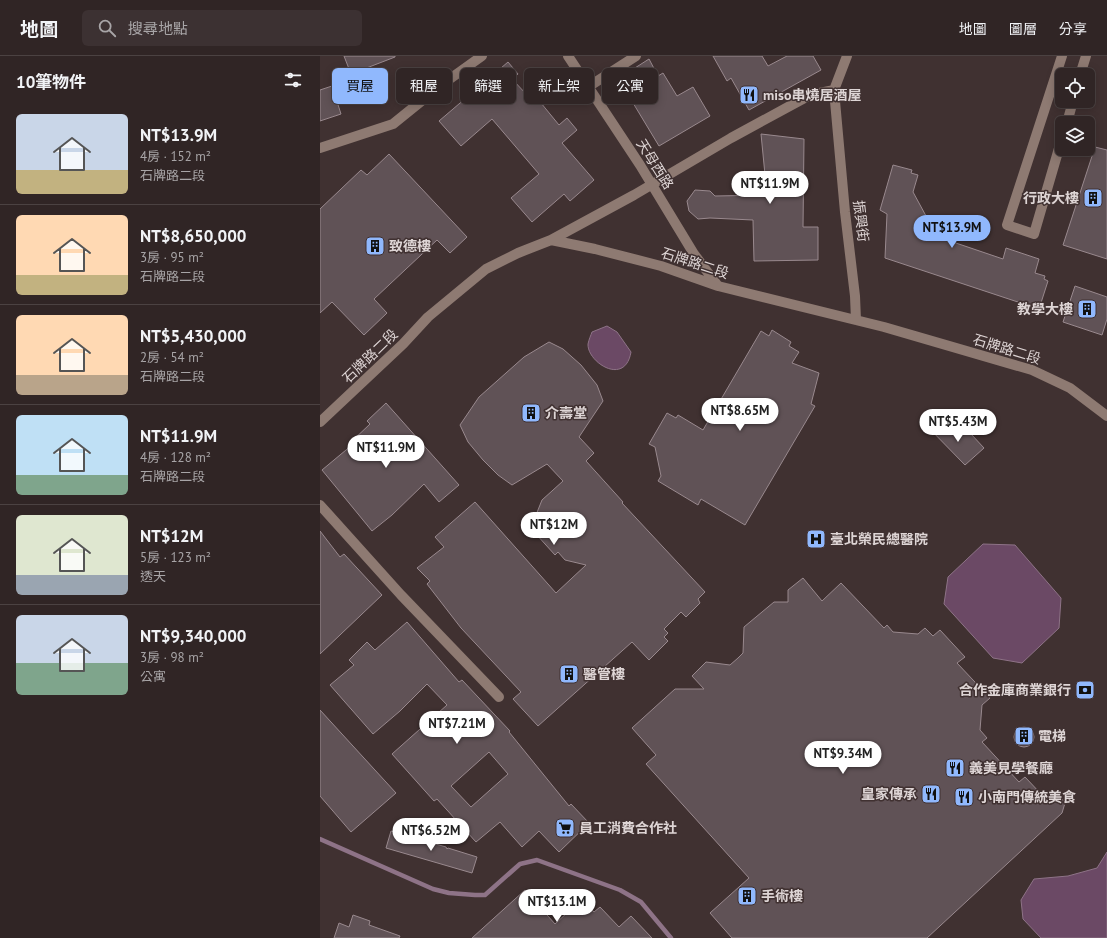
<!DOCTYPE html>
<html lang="zh-TW">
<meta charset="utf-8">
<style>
:root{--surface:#302525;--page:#3c3132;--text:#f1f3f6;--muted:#a8a5a7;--line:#4b4242;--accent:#90b8fd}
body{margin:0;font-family:"PT Sans","Noto Sans TC",sans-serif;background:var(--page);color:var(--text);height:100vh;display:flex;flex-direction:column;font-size:15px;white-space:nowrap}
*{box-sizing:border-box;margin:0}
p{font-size:13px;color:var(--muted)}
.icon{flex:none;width:22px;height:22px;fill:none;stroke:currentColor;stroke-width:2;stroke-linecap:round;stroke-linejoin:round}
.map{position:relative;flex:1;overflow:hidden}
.sheet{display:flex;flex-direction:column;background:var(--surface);width:320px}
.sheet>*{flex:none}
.banner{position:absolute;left:12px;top:12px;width:380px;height:36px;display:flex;gap:8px}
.controls{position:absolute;left:735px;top:12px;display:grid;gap:8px}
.controls a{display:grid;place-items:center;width:40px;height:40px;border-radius:6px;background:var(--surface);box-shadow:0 2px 10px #0003,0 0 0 1px var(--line);font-size:20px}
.price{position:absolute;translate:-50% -34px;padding:0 9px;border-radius:14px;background:#fff;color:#222;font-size:13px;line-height:26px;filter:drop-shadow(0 1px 2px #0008)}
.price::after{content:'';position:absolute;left:50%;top:24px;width:12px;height:9px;margin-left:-6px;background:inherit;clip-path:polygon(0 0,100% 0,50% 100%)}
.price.selected{background:var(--accent);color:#111}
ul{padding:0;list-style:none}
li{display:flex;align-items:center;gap:12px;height:100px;padding:0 16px}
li+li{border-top:1px solid var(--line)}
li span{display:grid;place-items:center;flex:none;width:112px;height:80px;border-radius:6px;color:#555}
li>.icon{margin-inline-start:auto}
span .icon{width:48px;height:48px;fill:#fffc;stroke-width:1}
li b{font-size:17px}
h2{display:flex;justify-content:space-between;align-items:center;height:48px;padding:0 16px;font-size:17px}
.pill{padding:0 14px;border-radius:6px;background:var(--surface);box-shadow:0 2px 10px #0003,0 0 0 1px var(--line);font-size:14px;line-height:36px}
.pill.selected{background:var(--accent);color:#111}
header{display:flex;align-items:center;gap:24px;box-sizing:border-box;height:56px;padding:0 20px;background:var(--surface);border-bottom:1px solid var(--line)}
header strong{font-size:19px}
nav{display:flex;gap:22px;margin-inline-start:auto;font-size:14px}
.search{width:280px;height:36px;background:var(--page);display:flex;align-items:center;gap:10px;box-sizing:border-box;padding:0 14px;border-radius:6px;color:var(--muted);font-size:15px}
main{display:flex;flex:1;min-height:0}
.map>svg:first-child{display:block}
.water{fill:#6b4965;stroke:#8e7387}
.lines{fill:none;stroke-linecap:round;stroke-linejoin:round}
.stream{stroke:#8e7387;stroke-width:4.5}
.building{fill:#605256;stroke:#99898e;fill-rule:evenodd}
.minor{stroke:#8e7a72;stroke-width:10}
.labels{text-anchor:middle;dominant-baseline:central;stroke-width:3;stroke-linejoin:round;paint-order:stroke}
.poi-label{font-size:14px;font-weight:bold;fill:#ded5d5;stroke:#403131;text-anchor:start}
.street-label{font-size:14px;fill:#ded5d5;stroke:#403131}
</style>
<header>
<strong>地圖</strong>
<div class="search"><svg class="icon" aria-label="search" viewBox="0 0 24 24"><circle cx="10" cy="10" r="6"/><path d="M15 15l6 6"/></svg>搜尋地點</div>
<nav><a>地圖</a><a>圖層</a><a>分享</a></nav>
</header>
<main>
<section class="sheet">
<h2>10筆物件<svg class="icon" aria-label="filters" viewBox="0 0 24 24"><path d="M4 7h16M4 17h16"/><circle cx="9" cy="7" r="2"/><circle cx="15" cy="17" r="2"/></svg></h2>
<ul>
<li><span style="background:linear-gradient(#c9d6e8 70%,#c2b280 0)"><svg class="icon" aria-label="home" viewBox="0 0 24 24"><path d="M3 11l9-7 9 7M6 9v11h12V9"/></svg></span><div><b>NT$13.9M</b><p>4房 · 152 m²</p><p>石牌路二段</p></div></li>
<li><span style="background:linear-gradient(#ffd9b3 75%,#c2b280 0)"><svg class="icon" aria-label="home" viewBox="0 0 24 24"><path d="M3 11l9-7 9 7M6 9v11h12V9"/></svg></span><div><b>NT$8,650,000</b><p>3房 · 95 m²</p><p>石牌路二段</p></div></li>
<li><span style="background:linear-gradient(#ffd9b3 75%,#b9a48a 0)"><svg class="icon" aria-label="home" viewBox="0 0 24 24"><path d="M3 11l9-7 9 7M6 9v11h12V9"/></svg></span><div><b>NT$5,430,000</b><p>2房 · 54 m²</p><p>石牌路二段</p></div></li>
<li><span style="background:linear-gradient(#bfe0f5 75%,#7fa58c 0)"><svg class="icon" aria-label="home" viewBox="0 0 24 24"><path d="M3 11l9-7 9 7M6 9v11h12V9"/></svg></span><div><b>NT$11.9M</b><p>4房 · 128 m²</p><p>石牌路二段</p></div></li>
<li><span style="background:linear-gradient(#dfe7d0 75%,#9aa5b1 0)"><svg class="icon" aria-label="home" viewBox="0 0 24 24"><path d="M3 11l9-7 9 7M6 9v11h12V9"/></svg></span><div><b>NT$12M</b><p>5房 · 123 m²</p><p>透天</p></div></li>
<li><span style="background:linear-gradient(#c9d6e8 60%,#7fa58c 0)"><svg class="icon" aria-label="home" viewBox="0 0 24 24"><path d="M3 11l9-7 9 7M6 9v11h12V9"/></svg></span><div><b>NT$9,340,000</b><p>3房 · 98 m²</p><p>公寓</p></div></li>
</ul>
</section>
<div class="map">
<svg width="787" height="882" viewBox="0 0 787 882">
<rect width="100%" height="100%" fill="#403131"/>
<path class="water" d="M287,270L297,276L311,296C305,331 267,306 268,288C269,283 271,279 272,276Z
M663,488L695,489L741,542L739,572L702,607L673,602L624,548L628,521Z
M787,796V882H721L703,863L701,844L714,823L748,820L777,812Z"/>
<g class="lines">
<path class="stream" d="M0,783L113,833L129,837L155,839H165L200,808L217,804L300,834L321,846L351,882"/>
</g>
<path class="building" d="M24,0H75V1L31,18Z
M393,0H442L448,10L467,0H493L501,14L429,54L411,22L407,25Z
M329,3L338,20L343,17L357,40L373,31L390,60L339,90L307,37L296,44L293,37V26Z
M188,6L198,18L192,23L208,40L219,31L228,41L221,47L239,69L247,62L257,74L242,87L274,124L250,145L244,138L212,166L191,142L219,118L172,63L141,90L119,65Z
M12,30L21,58L0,65V34Z
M441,78L484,83L483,171H498V204L434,205L433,164L390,162L378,163L369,155L367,145L375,134L390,135L395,140L447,139Z
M775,91L787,94V203L743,189Z
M69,98L147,181L130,197L117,184L54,243L67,257L44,279L12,246L0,257V153L41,114L47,119Z
M573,109L592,114L591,117L598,119L593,136L612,171L633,178L630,185L683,203L686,192L719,203L715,217L725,220L724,223L728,225L719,253L565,202L567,158L560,154Z
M755,230L787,241V263L782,279L743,266Z
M452,274L471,286L469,290L479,296L472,307L499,317L491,348L495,350L425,469L381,443L378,449L338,425L341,420L335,391L329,388L347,357L356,362L358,359L383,374L441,275L449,280Z
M229,286L243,293L261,309L277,329L283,345L259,381L274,397L266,405L303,446L302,447L385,536L378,543L380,547L366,561L361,556L344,573L348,577L344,581L348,585L329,604L312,586L218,670L193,643L201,636L141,572L107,528L110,525L97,512L124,491L115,481L155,446L236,537L266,509L245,504L238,496L235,499L206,467L216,459L222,444L243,425L227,408L192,429L178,419L163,404L148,386L140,369L159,341L204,301Z
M66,347L139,429L119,446L104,428L72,459L52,475L2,414L32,389L30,387L50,368L47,365Z
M604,367L651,378L664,392L645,409Z
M0,475L20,501L24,498L62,539L0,598Z
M483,522L502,545L521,527L564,572L567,569L573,576L598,578L605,572L613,580L620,574L645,601L637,607L670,642L662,649L660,674L667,682L662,686L699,726L705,721L722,739L731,736L738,738L745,747L742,757L607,882H412L390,857L429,822L326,708L336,699L312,672L355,633H384L372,620L386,606L410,609L418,602L423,597L424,571L454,546H468V534Z
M87,566L139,626L142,624L190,675L189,676L249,750L251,748L269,767L239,796L219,775L202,791L180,766L156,786L117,743L114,745L72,698L127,649L107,628L80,655L53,678L10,629L34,609L29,604L47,586L55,594ZM169,696L188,718L151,751L131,730Z
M0,654L76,737L31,776L0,740Z
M694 681a10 10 0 1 1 20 0a10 10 0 1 1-20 0Z
M71,775L126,791L127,793L128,792L157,801L152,817L66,792Z
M205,834L235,868L262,843L274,856L280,851L299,871L311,860L332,882H152Z
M33,859L50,865L49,869L80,880L79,882H14L19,867L29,871Z"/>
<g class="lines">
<path class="minor" d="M248,0L320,109L374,198L398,230
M527,0L514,34L525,156L535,240L536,264
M760,19L766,0
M268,31L316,0
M747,67L753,45
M742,82L714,178L687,169L742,0
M0,92L73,68L120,30L162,0
M231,184L314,139L411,82L490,39L514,34
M0,366L83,288L108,261L166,213L198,197L231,184L275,193L341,210L398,230L564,271L712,314L750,332L787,360
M0,449L81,539L179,641"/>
</g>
<defs>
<g id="restaurant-square" transform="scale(1)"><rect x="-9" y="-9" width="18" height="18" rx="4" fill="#90b8fd" stroke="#403131"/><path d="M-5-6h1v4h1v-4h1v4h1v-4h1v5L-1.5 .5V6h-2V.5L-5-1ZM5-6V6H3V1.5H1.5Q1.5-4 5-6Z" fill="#111"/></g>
<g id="building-square" transform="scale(1)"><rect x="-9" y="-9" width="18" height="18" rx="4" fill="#90b8fd" stroke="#403131"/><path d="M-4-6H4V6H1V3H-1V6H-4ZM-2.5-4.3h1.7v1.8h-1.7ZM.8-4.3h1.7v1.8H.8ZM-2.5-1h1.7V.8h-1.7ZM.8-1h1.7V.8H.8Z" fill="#111"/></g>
<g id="hospital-square" transform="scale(1)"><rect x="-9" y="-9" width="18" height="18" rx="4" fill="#90b8fd" stroke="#403131"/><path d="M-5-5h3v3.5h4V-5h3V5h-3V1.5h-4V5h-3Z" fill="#111"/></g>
<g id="bank-square" transform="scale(1)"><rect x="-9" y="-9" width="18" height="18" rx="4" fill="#90b8fd" stroke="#403131"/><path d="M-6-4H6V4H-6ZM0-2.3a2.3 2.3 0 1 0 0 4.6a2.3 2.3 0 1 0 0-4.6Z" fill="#111"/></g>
<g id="supermarket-square" transform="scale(1)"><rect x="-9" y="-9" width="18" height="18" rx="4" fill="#90b8fd" stroke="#403131"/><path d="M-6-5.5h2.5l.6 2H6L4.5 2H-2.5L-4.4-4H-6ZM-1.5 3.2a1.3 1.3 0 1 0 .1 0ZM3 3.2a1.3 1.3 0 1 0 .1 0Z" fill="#111"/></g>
</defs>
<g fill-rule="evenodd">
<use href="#restaurant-square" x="429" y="39"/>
<use href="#building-square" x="773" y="142"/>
<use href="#building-square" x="55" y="190"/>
<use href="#building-square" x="767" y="253"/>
<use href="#building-square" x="211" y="357"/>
<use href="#hospital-square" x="496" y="483"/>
<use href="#building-square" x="249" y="618"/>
<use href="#bank-square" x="765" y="634"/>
<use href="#building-square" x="704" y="680"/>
<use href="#restaurant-square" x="635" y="712"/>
<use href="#restaurant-square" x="611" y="738"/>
<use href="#restaurant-square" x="644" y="741"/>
<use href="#supermarket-square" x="245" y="772"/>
<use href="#building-square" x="427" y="840"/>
</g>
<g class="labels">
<g class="poi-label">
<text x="443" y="39">miso串燒居酒屋</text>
<text x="759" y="142" text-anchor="end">行政大樓</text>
<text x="69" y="190">致德樓</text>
<text x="753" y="253" text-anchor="end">教學大樓</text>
<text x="225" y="357">介壽堂</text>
<text x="510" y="483">臺北榮民總醫院</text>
<text x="263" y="618">醫管樓</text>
<text x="751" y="634" text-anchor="end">合作金庫商業銀行</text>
<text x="718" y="680">電梯</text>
<text x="649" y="712">義美見學餐廳</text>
<text x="597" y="738" text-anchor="end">皇家傳承</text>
<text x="658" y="741">小南門傳統美食</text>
<text x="259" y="772">員工消費合作社</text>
<text x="441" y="840">手術樓</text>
</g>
<g class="street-label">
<text transform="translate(335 108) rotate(58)">天母西路</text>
<text transform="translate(541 165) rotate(83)">振興街</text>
<text transform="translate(375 207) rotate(18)">石牌路二段</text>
<text transform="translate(687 293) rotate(17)">石牌路二段</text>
<text transform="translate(50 300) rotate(-44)">石牌路二段</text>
</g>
</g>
</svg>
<div class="controls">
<a><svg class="icon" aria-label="locate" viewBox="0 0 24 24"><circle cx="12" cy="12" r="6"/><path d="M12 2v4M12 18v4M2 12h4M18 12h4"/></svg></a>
<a><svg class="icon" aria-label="layers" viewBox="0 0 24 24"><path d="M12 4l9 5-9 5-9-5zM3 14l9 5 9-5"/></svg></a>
</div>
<b class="price" style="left:450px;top:149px">NT$11.9M</b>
<b class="price selected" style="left:632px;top:193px">NT$13.9M</b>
<b class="price" style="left:420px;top:376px">NT$8.65M</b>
<b class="price" style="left:638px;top:387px">NT$5.43M</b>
<b class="price" style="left:66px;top:413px">NT$11.9M</b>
<b class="price" style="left:234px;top:490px">NT$12M</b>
<b class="price" style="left:137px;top:689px">NT$7.21M</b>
<b class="price" style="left:523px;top:719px">NT$9.34M</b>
<b class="price" style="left:111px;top:796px">NT$6.52M</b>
<b class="price" style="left:237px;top:867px">NT$13.1M</b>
<div class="banner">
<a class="pill selected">買屋</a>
<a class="pill">租屋</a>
<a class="pill">篩選</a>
<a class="pill">新上架</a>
<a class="pill">公寓</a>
</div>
</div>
</main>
